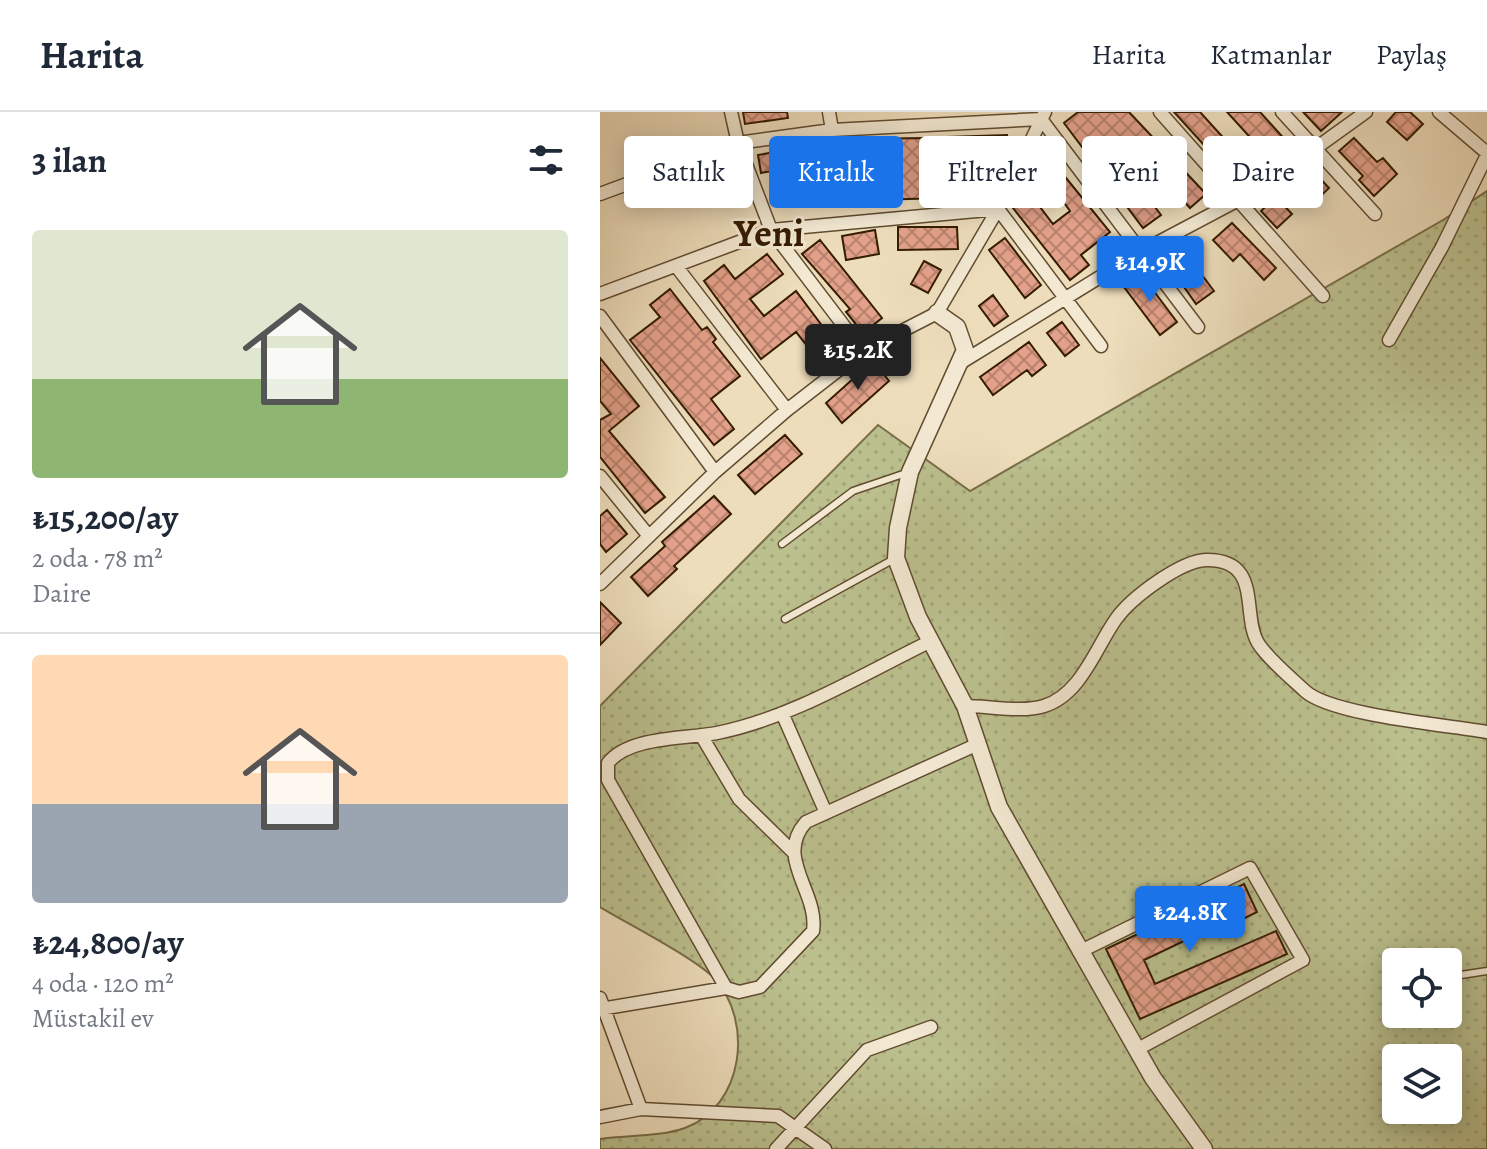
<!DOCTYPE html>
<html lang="tr">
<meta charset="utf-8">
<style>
:root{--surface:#fff;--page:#f2f2f3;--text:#1f2937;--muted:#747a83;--line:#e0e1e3;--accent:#1a73e8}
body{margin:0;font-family:Alegreya,serif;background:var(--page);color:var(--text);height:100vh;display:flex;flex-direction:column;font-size:30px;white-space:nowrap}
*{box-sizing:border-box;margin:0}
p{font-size:26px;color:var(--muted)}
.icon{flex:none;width:44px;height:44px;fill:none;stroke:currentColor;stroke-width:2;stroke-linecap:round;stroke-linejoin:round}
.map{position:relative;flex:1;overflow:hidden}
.panel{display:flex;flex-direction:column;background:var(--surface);width:600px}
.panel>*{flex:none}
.top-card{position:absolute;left:24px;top:24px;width:742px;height:72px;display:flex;gap:16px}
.fabs{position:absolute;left:782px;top:836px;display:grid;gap:16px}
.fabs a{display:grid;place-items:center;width:80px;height:80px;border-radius:8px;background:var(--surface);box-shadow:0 4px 20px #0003;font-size:40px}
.price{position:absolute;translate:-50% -68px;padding:0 18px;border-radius:8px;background:var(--accent);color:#fff;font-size:26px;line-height:52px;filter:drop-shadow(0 2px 4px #0008)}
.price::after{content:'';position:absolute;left:50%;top:48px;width:24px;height:18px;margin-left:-12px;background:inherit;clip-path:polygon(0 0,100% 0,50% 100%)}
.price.selected{background:#222;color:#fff}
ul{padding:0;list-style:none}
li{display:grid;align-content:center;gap:16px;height:424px;padding:0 32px}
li+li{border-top:2px solid var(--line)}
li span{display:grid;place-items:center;height:248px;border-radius:8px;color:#555}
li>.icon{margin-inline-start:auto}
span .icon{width:144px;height:144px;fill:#fffc;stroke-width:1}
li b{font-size:34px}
h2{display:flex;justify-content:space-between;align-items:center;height:96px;padding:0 32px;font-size:34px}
.chip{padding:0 28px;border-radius:8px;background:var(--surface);box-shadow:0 4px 20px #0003;font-size:28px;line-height:72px}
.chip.selected{background:var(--accent);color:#fff}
header{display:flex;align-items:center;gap:48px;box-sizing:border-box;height:112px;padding:0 40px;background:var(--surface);border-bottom:2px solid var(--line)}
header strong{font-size:38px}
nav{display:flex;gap:44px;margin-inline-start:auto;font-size:28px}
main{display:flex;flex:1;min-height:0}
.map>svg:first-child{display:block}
.grass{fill:url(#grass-dots);stroke:#786e48;stroke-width:2;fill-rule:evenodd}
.building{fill:url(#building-cross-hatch);stroke:#341c01;stroke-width:2}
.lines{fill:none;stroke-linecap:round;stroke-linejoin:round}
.service-casing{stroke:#624c30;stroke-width:9}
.minor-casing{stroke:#624c30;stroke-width:15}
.tertiary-casing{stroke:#624c30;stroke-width:19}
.service{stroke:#f3e9d3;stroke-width:6}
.minor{stroke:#f3e9d3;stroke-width:12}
.tertiary{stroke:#f3e9d3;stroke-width:16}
.labels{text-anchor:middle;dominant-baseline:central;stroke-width:6;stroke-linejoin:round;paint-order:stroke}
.district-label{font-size:38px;font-weight:bold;fill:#341c01;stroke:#f3e9d3}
</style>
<header>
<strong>Harita</strong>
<nav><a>Harita</a><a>Katmanlar</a><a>Paylaş</a></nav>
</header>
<main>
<section class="panel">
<h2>3 ilan<svg class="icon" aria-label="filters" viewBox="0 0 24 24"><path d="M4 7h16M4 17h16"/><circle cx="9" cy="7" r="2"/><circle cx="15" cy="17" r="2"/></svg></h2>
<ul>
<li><span style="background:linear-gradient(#dfe7d0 60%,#8fb573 0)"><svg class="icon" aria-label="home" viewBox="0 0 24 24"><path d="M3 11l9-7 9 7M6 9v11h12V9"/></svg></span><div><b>₺15,200/ay</b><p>2 oda · 78 m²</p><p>Daire</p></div></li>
<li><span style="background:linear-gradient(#ffd9b3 60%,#9aa5b1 0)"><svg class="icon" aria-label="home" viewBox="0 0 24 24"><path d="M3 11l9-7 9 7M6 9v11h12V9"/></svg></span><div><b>₺24,800/ay</b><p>4 oda · 120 m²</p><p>Müstakil ev</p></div></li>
</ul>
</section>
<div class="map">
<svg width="887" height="1037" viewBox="0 0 887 1037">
<defs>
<pattern id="grass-dots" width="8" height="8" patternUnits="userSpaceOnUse" patternTransform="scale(2)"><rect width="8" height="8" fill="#bbc08e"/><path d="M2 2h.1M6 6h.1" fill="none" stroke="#a1a479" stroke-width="1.8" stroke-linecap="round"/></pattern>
<pattern id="building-cross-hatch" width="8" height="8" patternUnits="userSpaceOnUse" patternTransform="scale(2)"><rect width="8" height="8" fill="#e3a189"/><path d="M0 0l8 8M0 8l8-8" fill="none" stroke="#b9826e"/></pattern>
</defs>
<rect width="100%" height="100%" fill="#edddbb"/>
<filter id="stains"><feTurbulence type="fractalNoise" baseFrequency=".0025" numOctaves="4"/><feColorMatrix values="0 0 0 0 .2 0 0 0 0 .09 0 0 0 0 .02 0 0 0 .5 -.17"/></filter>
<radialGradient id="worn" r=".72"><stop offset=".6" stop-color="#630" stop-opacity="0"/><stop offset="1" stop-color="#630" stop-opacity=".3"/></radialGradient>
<path class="grass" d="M887,79V1037H0V1027C26,1023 60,1025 85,1016C144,994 154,909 114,866C93,845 28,812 0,795V594L278,313L370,379L843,108ZM796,850H848V902H796ZM796,946H848V998H796Z"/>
<path class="building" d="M143,0H187L188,6L145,12Z
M478,0H529L606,82L590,96L540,40L524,54L561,103L543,116L464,11Z
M574,0H600L648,53L634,66Z
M627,0H660L687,30L669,46Z
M703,0H742L721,19Z
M796,0H810L823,12L807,28L787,10Z
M407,23L408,46L379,47V85L274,88V80L261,82L260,27L326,26L328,63H348L347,25Z
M754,26L777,50L783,46L797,62L774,84L759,68L763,64L739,39Z
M240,28L249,85L232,89L225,51L219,52L216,32Z
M187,38L190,56L161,61L158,43Z
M449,45L510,120L481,143L489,153L470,168L413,96L430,82L453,112L470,99L450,71L444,76L431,58Z
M713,59L729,76L714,90L699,73Z
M676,85L692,102L677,116L661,99Z
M632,111L676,156L664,168L640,142L633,149L613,128Z
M298,115H357L358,137L298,138Z
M275,118L279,142L246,148L242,124Z
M405,126L441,173L425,186L389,138Z
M220,128L282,206L263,221L246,200L250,197L202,142Z
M167,142L183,162L150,187L164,204L196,179L238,235L219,249L196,220L161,247L104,169L124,153L135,167Z
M324,149L341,158L328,181L311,172Z
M599,159L614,179L596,192L582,172Z
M541,162L577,210L560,223L524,175Z
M70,177L102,218L107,215L116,227L113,230L140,264L111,287L134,317L114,333L30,228L60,205L50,193Z
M393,183L408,204L394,214L379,194Z
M462,210L479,233L465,244L447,221Z
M429,230L446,253L432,264L427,258L393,283L380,265Z
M0,246L39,294L9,319L65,385L45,401L0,345V308L11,302L0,289Z
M273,249L289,269L242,311L226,291Z
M185,323L202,342L155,382L138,363Z
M114,384L131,402L74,454L77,457L48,484L31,465L65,434L62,430Z
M7,398L27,422L6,440L0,432V404Z
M0,490L21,511L0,533Z
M644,772L657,800L633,812L630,807L544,848L555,872L676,819L687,842L540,907L506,837Z"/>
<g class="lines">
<g class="service-casing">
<path id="service" d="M182,432L253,379L309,360
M185,507L294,447
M848,865L887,859
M789,893L796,890"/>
</g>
<g class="minor-casing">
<path id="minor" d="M131,0L138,31L171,118L263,239
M229,0L232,18L441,7L598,215
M560,0L723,184
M682,0L775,102
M839,0L887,41
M0,82L138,31L232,18
M398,97L501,234
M76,154L187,298
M0,182L171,118L398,97
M0,204L115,360
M789,228L842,135L887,43
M362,250L542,139L659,77L766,0
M0,364L48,423
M0,472L115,360L187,298L263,239L337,201L398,97L445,0
M365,594C389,594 422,601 444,594C481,583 496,535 516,507C531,486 580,449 606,448C663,447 641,502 658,531C668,547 690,565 705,579C731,603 847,613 887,620
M182,601L226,701
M101,623L139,687L193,740
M479,840L650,756L703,848L536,938
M126,876L8,668V651C29,624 86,627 117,621C192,606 263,562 331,529
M0,886L41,997
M0,897L126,876L139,880L160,875L213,819C219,780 174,746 206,710L378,632
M0,1005L41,997L178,1004L225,1037
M176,1037L267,938L331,915"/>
</g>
<g class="tertiary-casing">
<path id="tertiary" d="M337,201L357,215L365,238L310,360L298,416L296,446L318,505L365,594L399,695L553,966L604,1037"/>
</g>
<use href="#service" class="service"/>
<use href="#minor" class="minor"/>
<use href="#tertiary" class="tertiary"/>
</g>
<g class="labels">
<g class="district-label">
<text x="169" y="121">Yeni</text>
</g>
</g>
<rect width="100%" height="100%" filter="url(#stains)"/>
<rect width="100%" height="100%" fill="url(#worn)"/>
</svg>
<div class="fabs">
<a><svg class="icon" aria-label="locate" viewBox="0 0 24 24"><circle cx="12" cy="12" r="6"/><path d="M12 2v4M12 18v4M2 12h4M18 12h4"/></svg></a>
<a><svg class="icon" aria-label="layers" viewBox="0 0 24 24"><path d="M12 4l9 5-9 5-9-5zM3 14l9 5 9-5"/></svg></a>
</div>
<b class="price" style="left:550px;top:192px">₺14.9K</b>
<b class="price selected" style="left:258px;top:280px">₺15.2K</b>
<b class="price" style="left:590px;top:842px">₺24.8K</b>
<div class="top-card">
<a class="chip">Satılık</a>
<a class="chip selected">Kiralık</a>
<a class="chip">Filtreler</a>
<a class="chip">Yeni</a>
<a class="chip">Daire</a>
</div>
</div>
</main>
